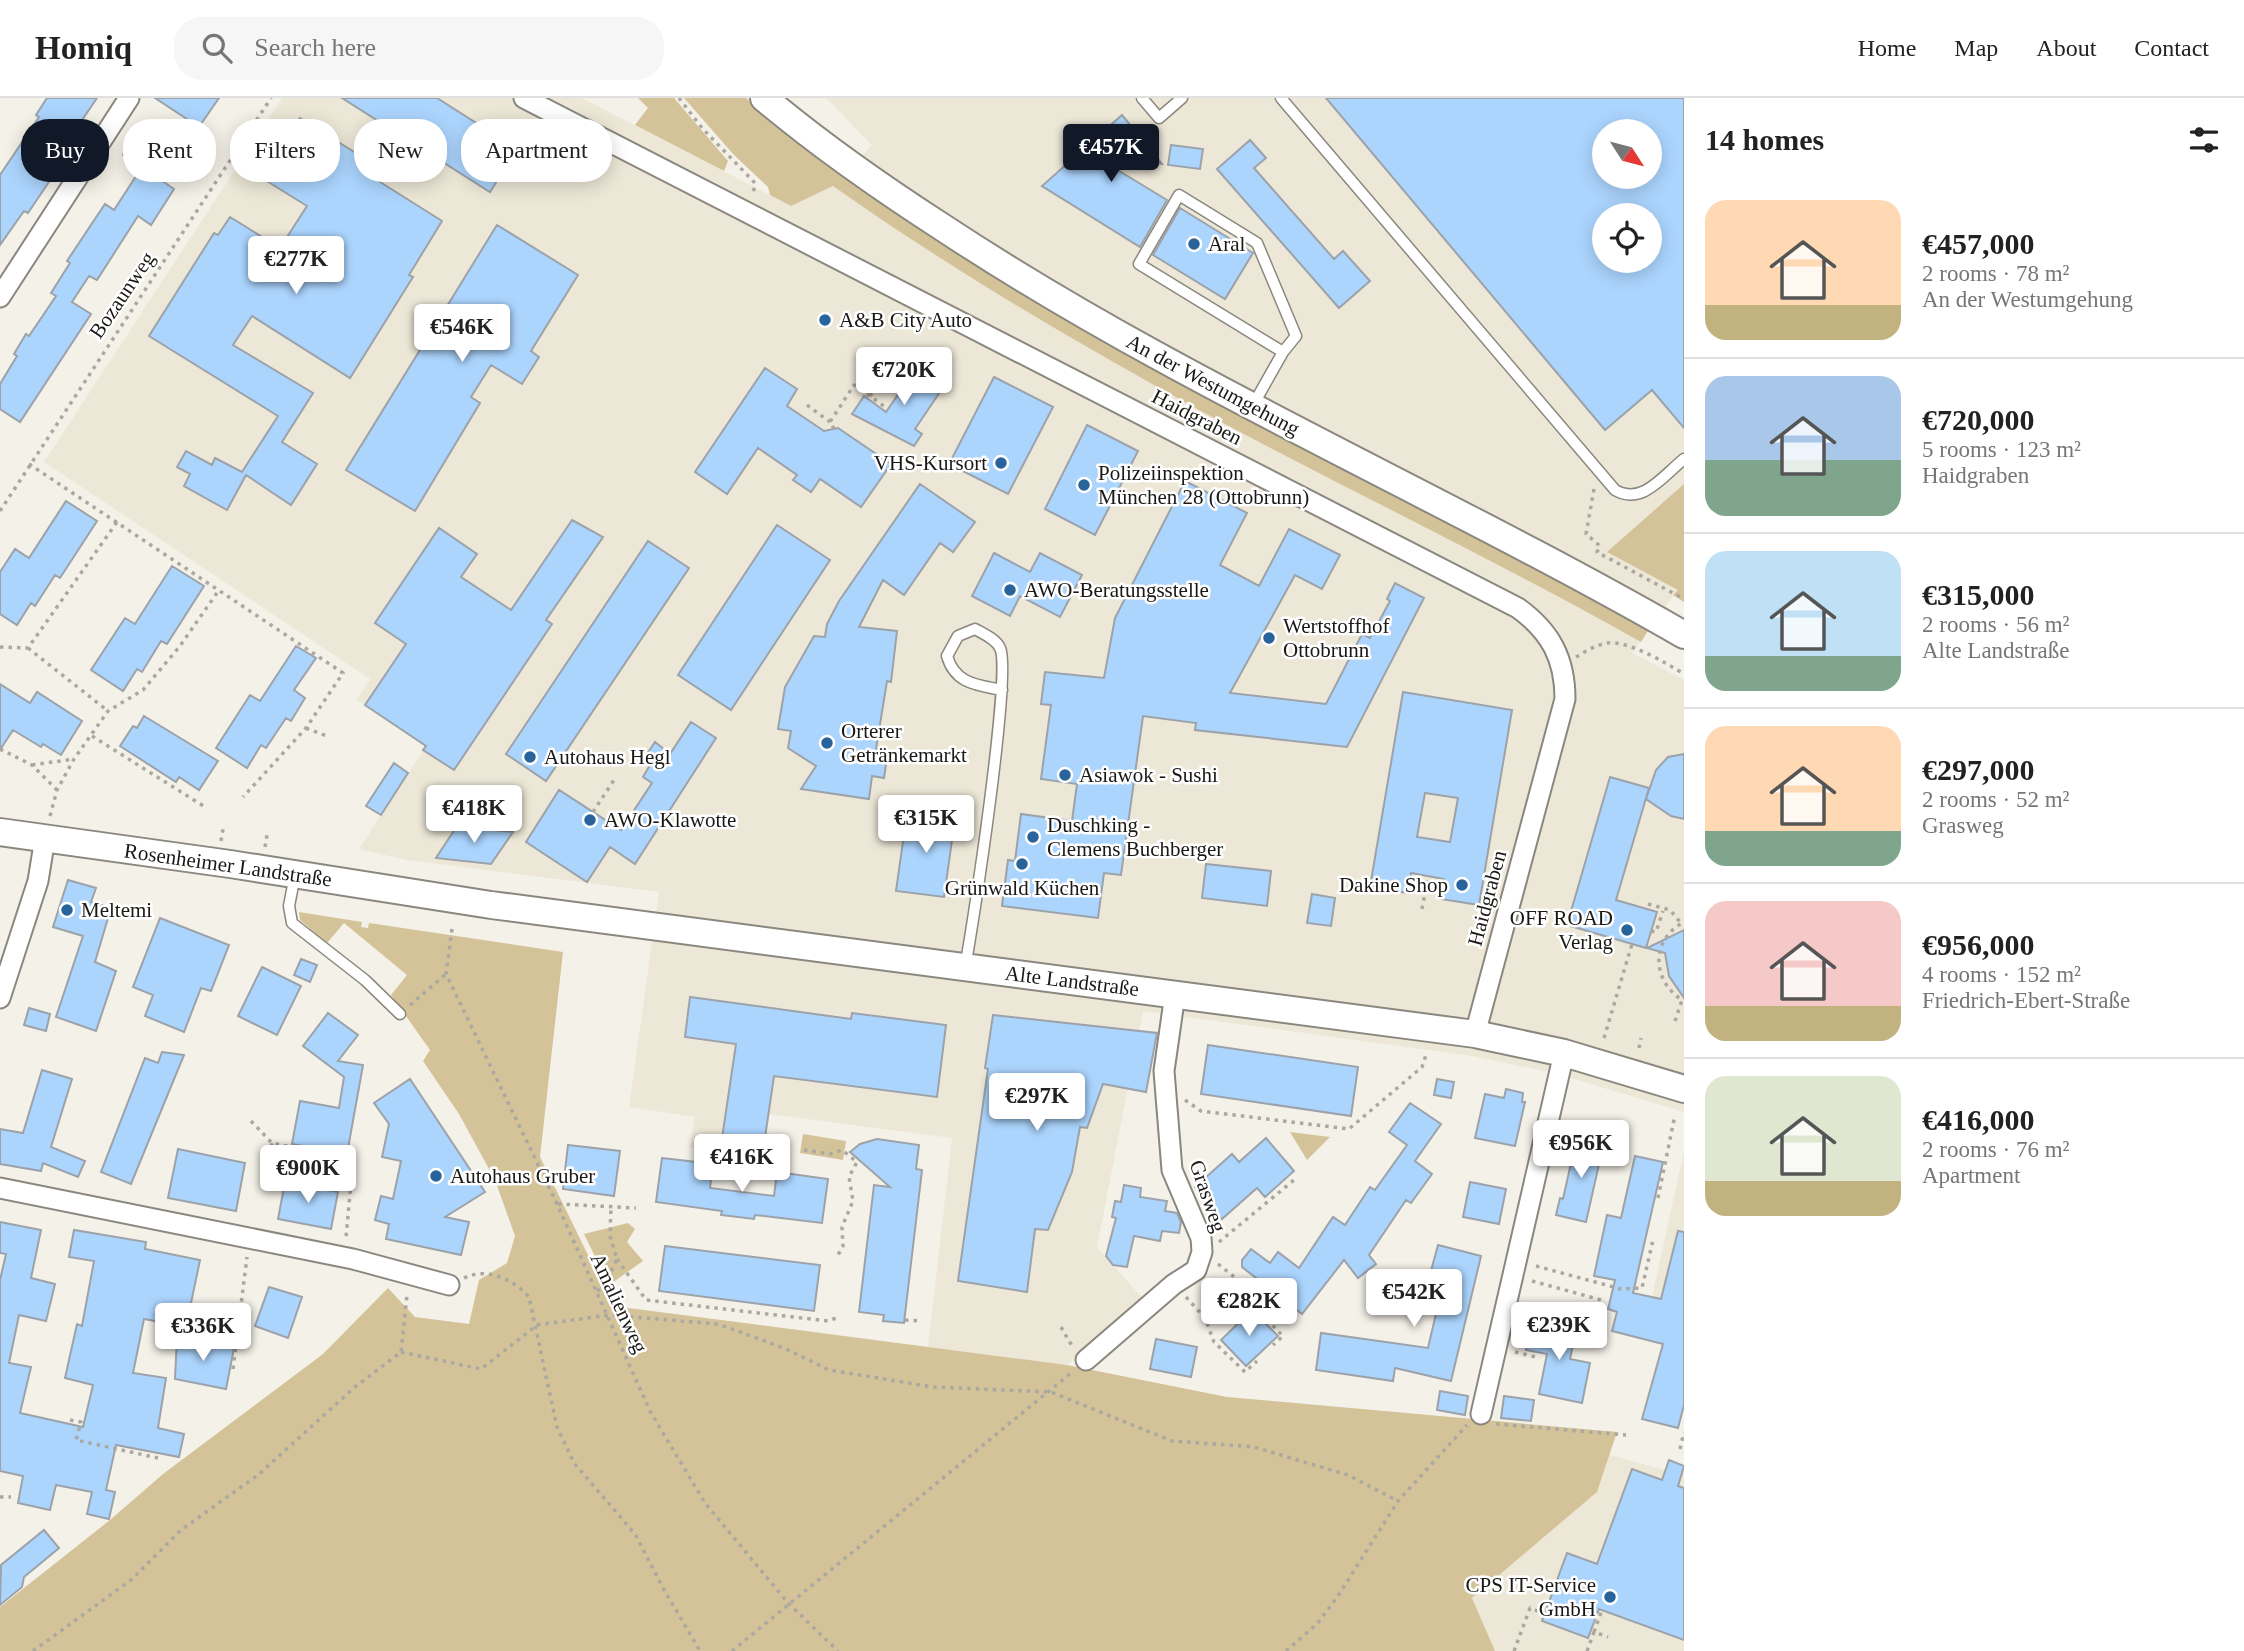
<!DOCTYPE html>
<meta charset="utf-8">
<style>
:root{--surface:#fff;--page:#f6f6f6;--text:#222;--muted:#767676;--line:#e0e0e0;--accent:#111827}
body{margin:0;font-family:"Times New Roman",serif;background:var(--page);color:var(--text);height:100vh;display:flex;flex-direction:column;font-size:26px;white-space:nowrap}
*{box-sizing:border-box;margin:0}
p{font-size:23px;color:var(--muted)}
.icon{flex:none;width:38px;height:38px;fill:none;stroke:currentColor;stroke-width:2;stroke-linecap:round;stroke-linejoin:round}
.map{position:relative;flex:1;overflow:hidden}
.side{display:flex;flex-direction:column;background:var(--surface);width:560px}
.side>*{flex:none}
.hud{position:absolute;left:21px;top:21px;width:665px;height:63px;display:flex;gap:14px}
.needle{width:46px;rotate:126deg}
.buttons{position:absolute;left:1592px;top:21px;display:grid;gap:14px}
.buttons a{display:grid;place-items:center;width:70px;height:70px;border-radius:50%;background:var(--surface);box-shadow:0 4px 18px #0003;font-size:35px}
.price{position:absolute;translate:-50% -60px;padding:0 16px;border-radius:7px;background:#fff;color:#222;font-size:23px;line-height:46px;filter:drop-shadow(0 2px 4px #0008)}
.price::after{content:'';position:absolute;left:50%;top:42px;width:21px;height:16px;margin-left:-10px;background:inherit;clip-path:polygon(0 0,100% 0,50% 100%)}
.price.selected{background:var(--accent);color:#fff}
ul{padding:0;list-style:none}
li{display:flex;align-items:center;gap:21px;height:175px;padding:0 21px}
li+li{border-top:2px solid var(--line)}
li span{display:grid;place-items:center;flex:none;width:196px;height:140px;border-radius:21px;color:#555}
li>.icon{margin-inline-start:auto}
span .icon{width:84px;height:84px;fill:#fffc;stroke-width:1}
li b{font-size:30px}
h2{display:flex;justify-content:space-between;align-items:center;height:84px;padding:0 21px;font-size:30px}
.tag{padding:0 24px;border-radius:28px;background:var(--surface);box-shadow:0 4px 18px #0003;font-size:24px;line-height:63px}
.tag.selected{background:var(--accent);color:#fff}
header{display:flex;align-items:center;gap:42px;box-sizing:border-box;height:98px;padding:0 35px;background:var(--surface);border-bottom:2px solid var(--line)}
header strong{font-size:33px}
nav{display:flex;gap:38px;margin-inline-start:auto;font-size:24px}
.search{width:490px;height:63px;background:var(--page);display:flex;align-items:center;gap:18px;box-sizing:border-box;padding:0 24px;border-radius:28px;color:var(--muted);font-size:26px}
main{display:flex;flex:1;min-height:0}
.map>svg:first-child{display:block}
.built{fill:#ede7d7;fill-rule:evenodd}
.green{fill:#d4c399}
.building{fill:#acd5fe;stroke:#9ca2a9;stroke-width:2;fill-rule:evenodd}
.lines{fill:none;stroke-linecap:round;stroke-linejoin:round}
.lane-casing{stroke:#8a877f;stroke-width:13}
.street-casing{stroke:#8a877f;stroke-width:23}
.secondary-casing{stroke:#8a877f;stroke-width:30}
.path{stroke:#aba8a1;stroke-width:3.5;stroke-dasharray:3.5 5;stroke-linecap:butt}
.lane{stroke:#fff;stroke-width:10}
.street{stroke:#fff;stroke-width:19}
.secondary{stroke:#fff;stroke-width:26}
.poi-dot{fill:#28649b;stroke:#fff;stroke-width:2.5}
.labels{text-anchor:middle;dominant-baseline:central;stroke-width:5;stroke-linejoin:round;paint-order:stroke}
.poi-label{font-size:21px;fill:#191815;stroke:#fff;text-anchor:start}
.street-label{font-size:21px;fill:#191815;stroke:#fff}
</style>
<header>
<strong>Homiq</strong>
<div class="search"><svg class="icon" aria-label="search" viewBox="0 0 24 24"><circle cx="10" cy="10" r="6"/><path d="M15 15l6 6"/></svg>Search here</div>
<nav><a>Home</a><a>Map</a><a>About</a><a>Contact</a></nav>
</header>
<main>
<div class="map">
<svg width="1684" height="1553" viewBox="0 0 1684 1553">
<rect width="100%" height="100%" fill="#f4f1e8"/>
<path class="built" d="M282,0H582L791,108L833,88L872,47L826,0H1684V490L1674,497L1632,555L1684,582V1014L1554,975L1472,958L1143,913L1097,1149L1146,1204L1067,1267L928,1249L952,1040L769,1016L762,1060L690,1050L695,1019L629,1009L659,794L407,762L359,751L426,648L357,602L370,581L44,364ZM1605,33H1650V79H1605ZM1605,117H1650V163H1605Z
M1684,1053V1213L1651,1204Z
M1610,1357L1665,1372L1669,1362L1684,1368V1553H1495L1472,1500L1597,1394Z"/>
<path class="green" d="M638,0H674L728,63L724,73L635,27L648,10Z
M684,0H746L775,24L1649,531L1641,544C1496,462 1345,391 1199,312C1073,243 951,171 833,88L791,108L770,97L768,89L734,57Z
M1684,386V504L1673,497L1678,492L1607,454Z
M299,814L362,824L361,829L368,830L369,825L563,854L540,1059L613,1208L1067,1267L1227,1299L1617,1334L1597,1394L1472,1500L1495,1553H0V1509L110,1422L163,1376L323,1256L388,1190L415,1219L469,1226L479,1182L507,1165L515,1138L495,1082L459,1016L423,963L430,952L391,897L407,877L344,825L327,845L300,822Z
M1290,1034L1330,1039L1307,1062Z
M803,1036L846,1043L843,1062L800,1055Z
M628,1125L635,1131L627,1144L643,1163L609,1187L584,1136Z"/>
<path class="building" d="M47,0H97L57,59L63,63L28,115L24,113L0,147V77L39,19L36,17Z
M155,0H219L199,29Z
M342,0H437L517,51L490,94Z
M1326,0H1684V330L1652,292L1605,332ZM1605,33H1650V79H1605ZM1605,117H1650V163H1605Z
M1122,17L1162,66L1093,57L1167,102L1140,149L1042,88Z
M300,20L383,72L377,82L442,123L409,177L413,179L350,280L252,218L233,247L313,295L282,344L317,366L291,407L246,377L227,412L184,388L190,376L177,369L186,353L212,367L215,360L242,374L278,318L149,238L214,135L218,137L230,119L280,150L307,108L262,80Z
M132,42L152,54L143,69L123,57Z
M1250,42L1266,60L1254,70L1334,161L1343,153L1370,183L1339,210L1217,71Z
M1171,47L1203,51L1200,71L1168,67Z
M142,69L174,91L151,127L138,118L97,182L89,178L72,204L91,216L20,324L0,311V286L17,258L14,256L26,236L29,238L56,198L51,195L70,165L67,163L105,106L114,112Z
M1180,110L1253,155L1225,201L1153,157Z
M497,127L578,177L531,253L539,259L522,286L491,267L471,299L480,305L415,413L346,372Z
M919,266L946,285L915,331L922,336L914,348L852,316L864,298L886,314Z
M765,270L797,291L787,308L824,333L838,330L891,366L861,409L820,381L811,394L793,382L797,377L758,350L727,396L695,374Z
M994,279L1053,309L1008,396L949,366Z
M1087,327L1138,353L1095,437L1045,411Z
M1185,383L1247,415L1220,467L1259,488L1289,431L1340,457L1322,491L1295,477L1230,595L1326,606L1362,536L1370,540L1390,503L1387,501L1395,485L1424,500L1347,649L1195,632L1196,625L1143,618L1121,777L1104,775L1098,820L1002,808L1008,762L1015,763L1021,716L1072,723L1077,686L1041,681L1051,607L1041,606L1045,574L1104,580L1115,520Z
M920,386L975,424L953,454L940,445L904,497L883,482L859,529L897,533L891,584L887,583L876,651L888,653L884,680L872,678L869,701L801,691L816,668L788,650L791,633L778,631L785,589L814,538L825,539L827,526L839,503Z
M66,403L97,423L60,480L55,477L35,508L31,505L17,527L0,516V474L15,451L29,460Z
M572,422L603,439L546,522L552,526L454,672L423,652L426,648L365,607L406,546L375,525L439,430L477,456L461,479L511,512Z
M777,427L830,462L731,612L678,577Z
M648,443L689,470L546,683L506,656Z
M994,455L1030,474L1040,455L1082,477L1060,519L1020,498L1010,518L972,498Z
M172,468L204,488L167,546L161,543L142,574L137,571L123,593L91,572L125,520L135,526Z
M296,548L316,560L294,592L305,600L291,623L286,620L266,650L261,647L247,670L216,650L250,597L260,603Z
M0,586L30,605L37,594L82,623L61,657L43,646L41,649L13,632L0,652Z
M1403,594L1512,612L1479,807L1441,801L1444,781L1411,775L1408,795L1370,789ZM1425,695L1458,700L1450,744L1417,739Z
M144,618L218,663L199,692L179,679L176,684L120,648L133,628L137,630Z
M691,624L716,640L635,766L610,749L587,784L526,744L559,692L621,732L652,685L643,679L650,667L643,662L655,644L670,656Z
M1684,656V721L1671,718L1646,701L1656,672L1668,659Z
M394,665L408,675L381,717L366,708Z
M1610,679L1649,690L1616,802L1657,814L1646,850L1567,827Z
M907,715L955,721L944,799L896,793Z
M457,728L513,734L491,766L436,760Z
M1206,766L1271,773L1267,808L1202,800Z
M68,782L96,790L91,804L111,810L95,864L116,873L96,933L56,919L83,838L53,829Z
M1312,796L1335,800L1331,828L1307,825Z
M160,820L229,847L211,893L201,890L184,934L145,918L153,897L133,889Z
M1684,832V900L1669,878L1665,855L1647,850Z
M301,861L317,867L310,884L294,877Z
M262,869L301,888L277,937L238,918Z
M690,899L851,921L852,915L946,927L937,999L774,978L762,1060L720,1054L736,946L685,939Z
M29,910L50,916L46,933L24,927Z
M328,915L358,937L338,963L363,967L347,1056L292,1046L300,1003L339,1010L344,979L303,948Z
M993,917L1157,935L1146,994L1103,986L1087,1030L1080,1029L1072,1074L1048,1132L1035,1131L1027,1194L958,1183L988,971L985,970Z
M1208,947L1358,969L1351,1018L1201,996Z
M162,954L184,957L131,1086L101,1074L145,960L158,965Z
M42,972L72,981L51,1049L85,1063L78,1079L43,1065L41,1073L0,1066V1031L23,1035Z
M410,981L485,1094L445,1119L469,1124L461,1157L386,1141L389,1126L375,1122L381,1098L393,1101L401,1063L382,1059L389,1026L374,1005Z
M1437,981L1454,984L1451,1000L1434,997Z
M1506,991L1523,995L1522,1004H1525L1515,1048L1475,1040L1485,996L1504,1000Z
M1410,1005L1441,1026L1415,1063L1432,1076L1411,1105L1406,1102L1369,1157L1376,1166L1358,1180L1344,1162L1302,1216L1242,1169V1162L1251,1151L1270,1165L1278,1154L1299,1170L1333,1119L1345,1127L1370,1089L1375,1092L1407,1047L1389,1034Z
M1577,1038L1604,1044L1586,1124L1556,1117L1560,1100L1563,1101Z
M1266,1040L1294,1073L1265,1099L1257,1090L1222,1121L1195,1089L1232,1056L1239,1064Z
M877,1041L919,1047L916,1071L922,1072L904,1225L883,1223L884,1217L859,1214L874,1087L890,1089L850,1054L860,1046Z
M568,1047L620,1053L614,1098L563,1091Z
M178,1051L245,1065L236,1113L168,1100Z
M1635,1058L1663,1064L1633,1195L1661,1201L1678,1133L1684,1134V1307L1678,1330L1642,1321L1663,1246L1612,1233L1617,1214L1608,1211L1615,1182L1594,1178L1607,1117L1621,1120Z
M662,1060L713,1066L710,1090L774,1098L777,1074L828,1081L822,1125L755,1117L754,1121L721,1117L722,1113L656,1104Z
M285,1084L338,1094L331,1131L278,1121Z
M1470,1084L1506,1091L1499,1126L1463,1119Z
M1124,1087L1141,1090L1140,1099L1167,1103L1165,1113L1177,1115L1181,1124L1179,1135L1162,1133L1160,1143L1134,1138L1127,1169L1113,1167L1106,1158L1116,1120L1112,1119L1115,1103L1121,1104Z
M0,1124L41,1132L31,1180L55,1186L46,1223L19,1217L9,1265L31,1269L20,1315L83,1329L93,1287L65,1280L77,1226L82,1228L94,1163L69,1159L74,1132L146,1144L145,1151L200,1162L186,1229L144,1221L133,1275L166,1280L158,1330L184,1336L179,1359L116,1347L106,1392L115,1394L109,1421L87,1416L92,1394L56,1387L50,1412L18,1405L23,1378L0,1373V1182L6,1156L0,1155Z
M1438,1147L1481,1158L1451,1283L1395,1270L1393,1283L1316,1272L1321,1235L1428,1250L1439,1203L1424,1199Z
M665,1148L820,1167L814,1213L659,1193Z
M269,1189L302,1199L288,1240L255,1228Z
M1252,1212L1278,1238L1246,1268L1221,1242Z
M1532,1223L1576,1232L1570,1261L1590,1265L1582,1305L1539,1296L1547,1256L1526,1252Z
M177,1239L234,1250L226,1291L175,1281Z
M1156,1241L1197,1249L1191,1279L1150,1271Z
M1440,1293L1468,1298L1465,1317L1437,1312Z
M1504,1298L1534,1302L1531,1323L1501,1320Z
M1669,1362L1684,1368L1678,1388L1684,1390V1542L1599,1511L1588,1540L1542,1523L1567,1455L1597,1466L1632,1371L1662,1382Z
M44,1432L59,1450L24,1479L22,1489L0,1507L1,1467Z"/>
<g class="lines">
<g class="lane-casing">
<path id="lane" d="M1142,0L1159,20L1182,0
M1281,0L1615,392C1642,408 1663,378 1684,361
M1252,309L1283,254L1296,238L1257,145L1179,97L1139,166L1283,254
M295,777L289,808L292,825L365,882L400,916
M965,869C973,828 1012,573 1000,550C996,541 984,536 975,531L958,538L947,558C955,586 977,587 1002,592"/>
</g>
<g class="street-casing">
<path id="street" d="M524,0L1518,510C1551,534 1565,561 1565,601L1475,936
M0,199L129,0
M0,900L38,783L45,740
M0,1090L353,1161L449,1187
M1086,1262L1174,1186L1196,1172L1202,1154L1201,1140L1172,1072L1164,973L1175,896
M1481,1316L1564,955"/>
</g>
<g class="secondary-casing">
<path id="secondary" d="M764,0C820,47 880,89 942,129C1178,285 1439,396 1684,537
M0,734L230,766L491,807L1475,936L1564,955L1684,991"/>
</g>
<path class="path" d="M679,0L702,30L755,85L753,97
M870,298L889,271
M807,307L830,324
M834,331L830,324L854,287L888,311
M29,366L343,575L306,630L243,699
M1594,391L1586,436L1600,448L1597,454L1684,501
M0,413L271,0
M0,549L28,550L117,424
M28,550L108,613
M1576,559C1586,553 1596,547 1607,545C1628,542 1666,565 1684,576
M306,630L329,639
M92,638L205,709
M0,651L32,667L57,692
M32,667L74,661
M593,714L614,682
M50,718L57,692L74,661L108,613L143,592L180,548L219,492
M221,743L223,731
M265,749L267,737
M1648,806L1670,812L1681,825
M1422,811L1428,779
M452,831L446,876L557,1106L650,1313L705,1405L788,1505L838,1553
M1651,833L1656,834L1663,813
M410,907L446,876
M1675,923L1682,902C1651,882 1651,841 1684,824
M1604,940L1632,846
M1639,950L1641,940
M1185,1002L1201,1013L1349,1031L1422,969L1426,957
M251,1023L272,1045L353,1061L346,1140
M804,1052L830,1056L842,1052L857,1064L849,1079L853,1103L842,1129L843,1148L838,1157
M268,1074L272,1045
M1658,1100L1675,1017
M558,1106L636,1110
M1219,1144L1294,1082
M617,1161L646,1202L828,1223L839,1219
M1218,1166L1285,1219
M1536,1168L1621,1191L1642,1190L1653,1142
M464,1180C487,1169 513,1181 529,1199L557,1329L574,1365L635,1436L663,1490L700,1553
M1532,1183L1605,1203
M1211,1184L1234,1201L1254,1209L1283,1238L1273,1247
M597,1193L604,1189L617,1161L610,1138L611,1109
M1186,1199L1205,1220L1214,1244L1245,1274L1257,1263
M905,1222L919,1223
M1061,1229L1072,1248
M401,1254L481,1271L537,1227L609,1217L718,1226L784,1250L829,1272L933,1289L1051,1294L1172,1343L1254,1349L1348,1377L1398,1403
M1515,1254L1540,1260
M233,1271L247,1159
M70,1322L81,1324L76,1342L158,1360
M1496,1326L1626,1337
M1680,1351L1684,1334
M0,1399H11
M1594,1534L1602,1512
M33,1553L131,1482L181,1432L258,1377L355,1289L401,1254L407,1197
M732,1553L1071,1275
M1286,1553L1317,1526L1338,1498L1398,1403L1467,1327
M1514,1553L1530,1510L1545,1516
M1587,1553L1594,1534L1608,1539"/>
<use href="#lane" class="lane"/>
<use href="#street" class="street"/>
<use href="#secondary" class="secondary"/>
</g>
<g class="poi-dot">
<circle cx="1194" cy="146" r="7"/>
<circle cx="825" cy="222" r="7"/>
<circle cx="1001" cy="365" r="7"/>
<circle cx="1084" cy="387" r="7"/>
<circle cx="1010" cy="492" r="7"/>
<circle cx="1269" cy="540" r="7"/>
<circle cx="827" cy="645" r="7"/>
<circle cx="530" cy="659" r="7"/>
<circle cx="1065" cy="677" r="7"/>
<circle cx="590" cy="722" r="7"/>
<circle cx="1033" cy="739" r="7"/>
<circle cx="1022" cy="766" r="7"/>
<circle cx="1462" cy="787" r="7"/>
<circle cx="67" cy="812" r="7"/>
<circle cx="1627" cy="832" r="7"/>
<circle cx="436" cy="1078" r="7"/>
<circle cx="1610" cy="1499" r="7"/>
</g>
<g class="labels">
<g class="poi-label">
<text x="1208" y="146">Aral</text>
<text x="839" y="222">A&amp;B City Auto</text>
<text x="987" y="365" text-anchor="end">VHS-Kursort</text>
<text x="1098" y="375">Polizeiinspektion<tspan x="1098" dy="24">München 28 (Ottobrunn)</tspan></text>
<text x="1024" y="492">AWO-Beratungsstelle</text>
<text x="1283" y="528">Wertstoffhof<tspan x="1283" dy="24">Ottobrunn</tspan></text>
<text x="841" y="633">Orterer<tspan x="841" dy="24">Getränkemarkt</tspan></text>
<text x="544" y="659">Autohaus Hegl</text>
<text x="1079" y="677">Asiawok - Sushi</text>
<text x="604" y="722">AWO-Klawotte</text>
<text x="1047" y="727">Duschking -<tspan x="1047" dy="24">Clemens Buchberger</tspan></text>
<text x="1448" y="787" text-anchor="end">Dakine Shop</text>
<text x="1022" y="790" text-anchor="middle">Grünwald Küchen</text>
<text x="81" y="812">Meltemi</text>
<text x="1613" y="820" text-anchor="end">OFF ROAD<tspan x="1613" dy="24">Verlag</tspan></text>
<text x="450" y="1078">Autohaus Gruber</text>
<text x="1596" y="1487" text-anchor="end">CPS IT-Service<tspan x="1596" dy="24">GmbH</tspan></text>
</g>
<g class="street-label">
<text transform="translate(122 197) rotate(-56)">Bozaunweg</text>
<text transform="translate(1213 287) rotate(28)">An der Westumgehung</text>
<text transform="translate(1197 319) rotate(27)">Haidgraben</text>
<text transform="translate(228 767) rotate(8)">Rosenheimer Landstraße</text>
<text transform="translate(1487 800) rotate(-75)">Haidgraben</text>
<text transform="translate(1072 883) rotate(7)">Alte Landstraße</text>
<text transform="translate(1208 1098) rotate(71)">Grasweg</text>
<text transform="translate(619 1205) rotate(65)">Amalienweg</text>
</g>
</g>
</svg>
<div class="buttons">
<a><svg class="needle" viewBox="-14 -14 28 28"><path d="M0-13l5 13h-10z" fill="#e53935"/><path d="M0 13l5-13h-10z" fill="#767676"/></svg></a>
<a><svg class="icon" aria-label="locate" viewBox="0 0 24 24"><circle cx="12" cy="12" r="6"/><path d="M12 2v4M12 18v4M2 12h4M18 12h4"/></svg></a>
</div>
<b class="price selected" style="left:1111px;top:86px">€457K</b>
<b class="price" style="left:296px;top:198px">€277K</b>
<b class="price" style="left:462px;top:266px">€546K</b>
<b class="price" style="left:904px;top:309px">€720K</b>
<b class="price" style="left:474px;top:747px">€418K</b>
<b class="price" style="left:926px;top:757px">€315K</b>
<b class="price" style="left:1037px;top:1035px">€297K</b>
<b class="price" style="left:1581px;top:1082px">€956K</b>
<b class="price" style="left:742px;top:1096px">€416K</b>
<b class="price" style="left:308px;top:1107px">€900K</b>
<b class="price" style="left:1414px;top:1231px">€542K</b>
<b class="price" style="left:1249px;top:1240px">€282K</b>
<b class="price" style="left:1559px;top:1264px">€239K</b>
<b class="price" style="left:203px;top:1265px">€336K</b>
<div class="hud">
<a class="tag selected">Buy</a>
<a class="tag">Rent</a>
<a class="tag">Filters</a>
<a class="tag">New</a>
<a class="tag">Apartment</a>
</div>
</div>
<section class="side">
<h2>14 homes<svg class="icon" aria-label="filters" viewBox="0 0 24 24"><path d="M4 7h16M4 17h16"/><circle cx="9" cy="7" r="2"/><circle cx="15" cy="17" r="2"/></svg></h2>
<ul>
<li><span style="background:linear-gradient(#ffd9b3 75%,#c2b280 0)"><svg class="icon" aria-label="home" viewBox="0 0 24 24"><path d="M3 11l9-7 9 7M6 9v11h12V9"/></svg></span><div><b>€457,000</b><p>2 rooms · 78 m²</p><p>An der Westumgehung</p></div></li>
<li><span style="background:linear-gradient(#a9c7e8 60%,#7fa58c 0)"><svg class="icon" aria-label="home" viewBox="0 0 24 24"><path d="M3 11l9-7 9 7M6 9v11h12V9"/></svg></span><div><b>€720,000</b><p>5 rooms · 123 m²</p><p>Haidgraben</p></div></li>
<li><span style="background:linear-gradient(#bfe0f5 75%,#7fa58c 0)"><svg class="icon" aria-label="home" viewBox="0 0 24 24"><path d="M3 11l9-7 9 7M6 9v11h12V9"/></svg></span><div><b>€315,000</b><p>2 rooms · 56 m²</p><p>Alte Landstraße</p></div></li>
<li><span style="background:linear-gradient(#ffd9b3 75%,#7fa58c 0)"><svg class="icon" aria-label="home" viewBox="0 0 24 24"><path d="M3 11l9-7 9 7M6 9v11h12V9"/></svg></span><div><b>€297,000</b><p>2 rooms · 52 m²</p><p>Grasweg</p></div></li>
<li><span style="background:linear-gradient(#f6c9c9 75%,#c2b280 0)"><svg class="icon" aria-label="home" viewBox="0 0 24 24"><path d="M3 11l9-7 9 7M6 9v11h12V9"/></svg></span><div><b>€956,000</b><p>4 rooms · 152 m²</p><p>Friedrich-Ebert-Straße</p></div></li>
<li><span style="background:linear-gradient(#dfe7d0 75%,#c2b280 0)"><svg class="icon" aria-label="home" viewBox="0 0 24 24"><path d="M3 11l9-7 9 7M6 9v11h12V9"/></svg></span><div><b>€416,000</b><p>2 rooms · 76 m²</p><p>Apartment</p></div></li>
</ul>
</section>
</main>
